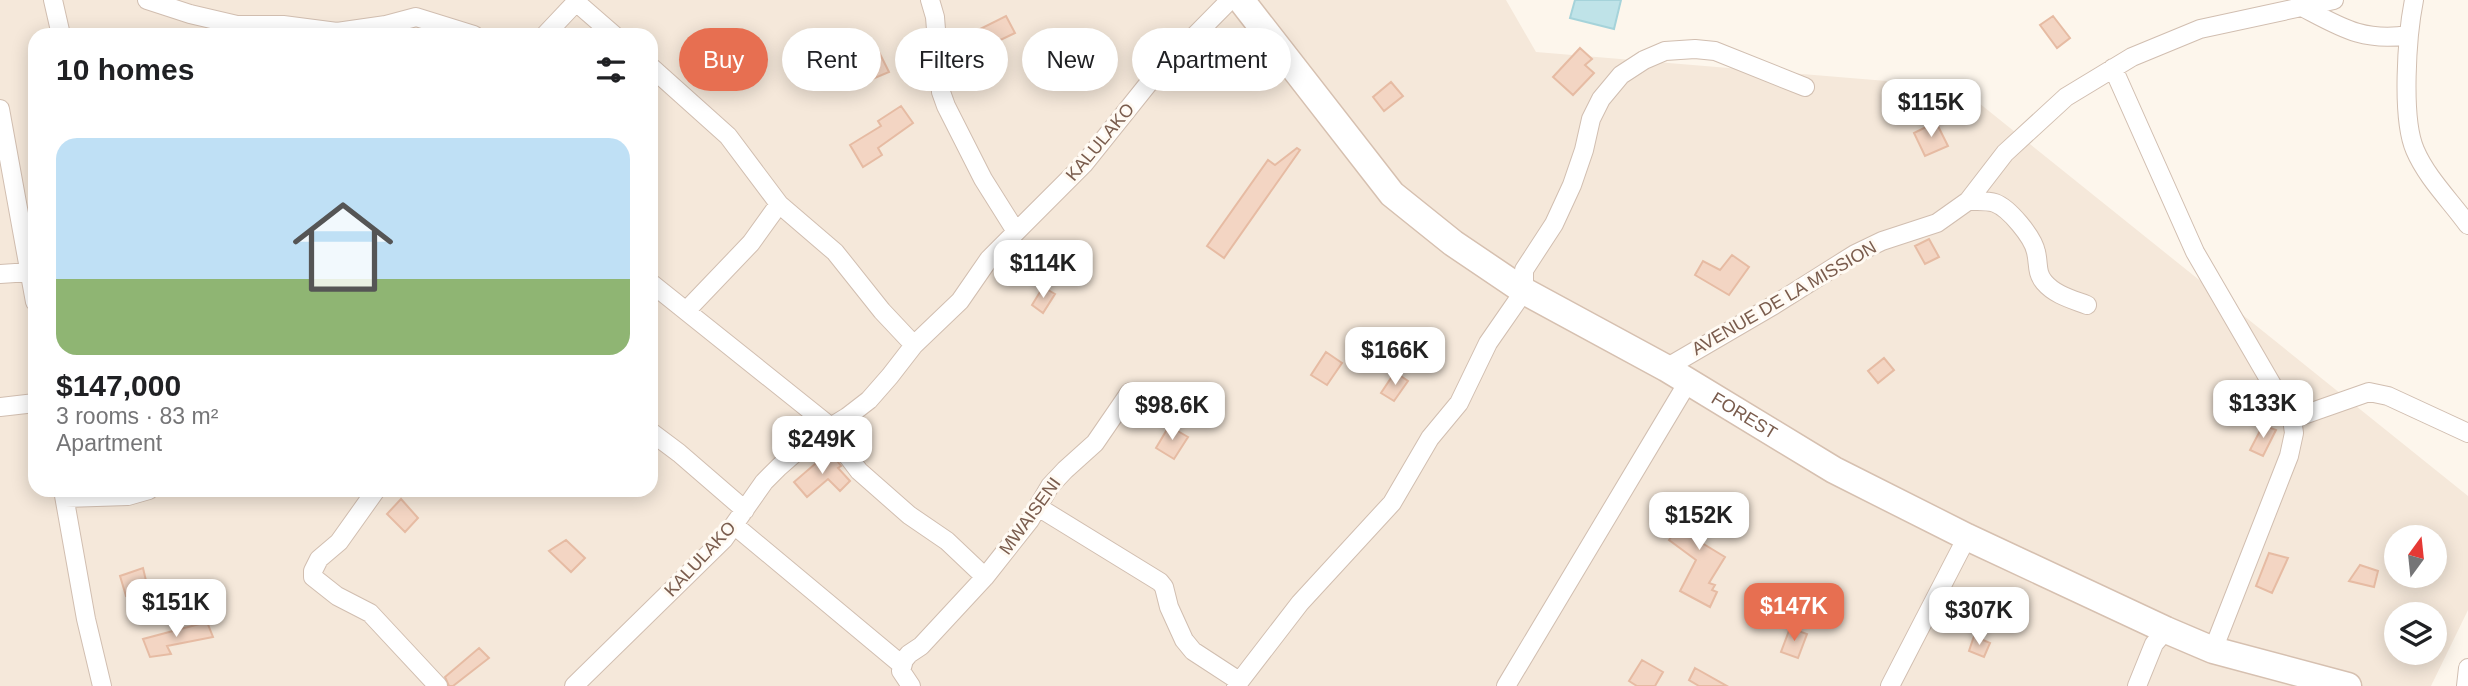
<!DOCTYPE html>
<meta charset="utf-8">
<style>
:root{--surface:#fff;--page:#f2f2f2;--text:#202124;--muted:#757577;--accent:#e76f51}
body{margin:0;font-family:Helvetica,sans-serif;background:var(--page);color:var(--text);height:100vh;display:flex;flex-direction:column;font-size:26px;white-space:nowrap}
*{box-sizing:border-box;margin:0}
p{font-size:23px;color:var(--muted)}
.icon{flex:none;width:38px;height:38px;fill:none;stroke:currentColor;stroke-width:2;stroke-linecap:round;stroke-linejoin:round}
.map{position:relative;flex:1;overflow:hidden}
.side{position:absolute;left:28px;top:28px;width:630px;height:469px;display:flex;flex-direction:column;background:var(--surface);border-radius:21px;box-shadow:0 4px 18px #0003}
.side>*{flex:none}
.hud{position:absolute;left:679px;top:28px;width:665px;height:63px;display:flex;gap:14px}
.needle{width:46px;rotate:15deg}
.controls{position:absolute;left:2384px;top:525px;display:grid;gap:14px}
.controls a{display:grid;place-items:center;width:63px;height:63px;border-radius:50%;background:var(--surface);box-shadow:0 4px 18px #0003;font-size:35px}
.price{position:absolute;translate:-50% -60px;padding:0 16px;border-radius:14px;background:#fff;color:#222;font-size:23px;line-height:46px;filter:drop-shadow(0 2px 4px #0008)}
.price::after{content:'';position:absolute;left:50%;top:42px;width:21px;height:16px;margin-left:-10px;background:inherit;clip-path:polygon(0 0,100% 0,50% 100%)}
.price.selected{background:var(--accent);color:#fff}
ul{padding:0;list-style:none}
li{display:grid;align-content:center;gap:14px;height:371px;padding:0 28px}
li span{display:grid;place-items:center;height:217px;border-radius:21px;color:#555}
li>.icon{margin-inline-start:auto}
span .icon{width:126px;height:126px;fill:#fffc;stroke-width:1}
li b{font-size:30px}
h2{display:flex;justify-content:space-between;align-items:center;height:84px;padding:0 28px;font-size:30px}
.chip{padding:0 24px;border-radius:32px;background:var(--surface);box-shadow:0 4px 18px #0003;font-size:24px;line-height:63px}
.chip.selected{background:var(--accent);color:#fff}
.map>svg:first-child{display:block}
.residential{fill:#f5e8da;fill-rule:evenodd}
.water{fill:#bfe3e8;stroke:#a5d3da;stroke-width:2}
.building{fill:#f3d5c3;stroke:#e6bba3;stroke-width:2}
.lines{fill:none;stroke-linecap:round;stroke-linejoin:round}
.street-casing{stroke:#d1beb0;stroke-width:20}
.secondary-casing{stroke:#d6c0b0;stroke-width:29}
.street{stroke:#fff;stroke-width:18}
.secondary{stroke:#fff;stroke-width:26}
.labels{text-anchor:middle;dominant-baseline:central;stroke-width:6;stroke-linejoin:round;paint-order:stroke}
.street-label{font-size:18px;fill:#7a5c4d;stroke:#fffaf3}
</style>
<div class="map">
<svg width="2468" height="686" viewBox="0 0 2468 686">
<rect width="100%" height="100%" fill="#fdf6ec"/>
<path class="residential" d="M0,0H1506L1536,52L1959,87L2468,496V610L2431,686H0ZM35,35H651V490H35ZM2396,537H2434V576H2396ZM2396,614H2434V653H2396Z"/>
<path class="water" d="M1575,0H1621L1614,29L1570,18Z"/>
<path class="building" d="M1006,16L1015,33L992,44L972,48L968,35Z
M2053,16L2070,38L2057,48L2040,25Z
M876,46L889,72L863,83L855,65L837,72L832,59L853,51L854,55Z
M1580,48L1592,59L1585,65L1594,73L1573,95L1553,77Z
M1391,82L1403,96L1384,111L1373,97Z
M901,106L913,123L878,148L882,155L863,167L850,145L881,126L878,121Z
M1936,122L1948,146L1925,156L1914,133Z
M1297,148L1300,150L1224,258L1207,246L1268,160L1275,165Z
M1929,239L1939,257L1925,264L1915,246Z
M1732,255L1749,267L1729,295L1695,275L1703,261L1720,270Z
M1043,287L1055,294L1043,313L1032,305Z
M1326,352L1342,363L1327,385L1311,375Z
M1884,358L1894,370L1878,383L1868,371Z
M1395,372L1408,381L1394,401L1381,393Z
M2263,425L2276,430L2263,456L2250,450Z
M1169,426L1188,437L1174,459L1156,448Z
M831,453L841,466L838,468L850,481L840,491L828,479L807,497L794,482L823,457L824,458Z
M1703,495L1721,508L1697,540L1725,557L1709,583L1715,585L1712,590L1717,592L1710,607L1680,591L1696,560L1669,540Z
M401,499L418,518L405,532L387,514Z
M566,540L585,558L571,572L549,551Z
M2269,553L2288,558L2272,593L2256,586Z
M2360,565L2378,571L2374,587L2349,581Z
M143,568L148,589L126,596L120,576Z
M207,622L213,637L167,646L171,654L150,657L143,639Z
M1790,628L1807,634L1798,658L1781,652Z
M1974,636L1990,643L1984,657L1969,651Z
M479,648L489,658L453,686H449L445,677Z
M1642,660L1663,672L1655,686H1637L1629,681Z
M1695,668L1727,686H1699L1689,680Z"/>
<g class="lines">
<g class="street-casing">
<path id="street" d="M53,0L61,35
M147,0L190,14L237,25H283L337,32L386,25L416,17L474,35
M930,0L935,17L941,92L946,106L983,179L1015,230
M2414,0C2407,35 2401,118 2415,150C2427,178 2450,200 2468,225
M576,2L614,35
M2304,8C2342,28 2364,42 2409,35
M545,35L578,0
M651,67L728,136L779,204L835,252L882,311L914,345
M2113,68L2195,252L2292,419L2294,433L2289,456L2213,650
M0,109L35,302
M1968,201C1977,201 1987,200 1995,203C2009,208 2033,237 2036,252C2039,264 2036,272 2044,282C2055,295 2071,299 2087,305
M0,274L30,272
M651,283L831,427L837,442L859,471L909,515L947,541L985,577
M686,311L751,243L779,204
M1666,368L1774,305L1855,254L1882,241L1937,223L1968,201L2005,153L2066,97L2132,57L2200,29L2334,0
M0,407L35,403
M2292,419L2369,392L2388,396L2468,433
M651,432L679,453L745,510
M63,490L86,619L102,686
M376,490L339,542L319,559L313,571V577L337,596L370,613L438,686
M65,498L128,496L149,490
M1038,507L1160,582L1164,587L1169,607L1184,640L1193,651L1239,681
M734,525L902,665
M574,686L724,539L764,482L779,467L811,439L847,417L869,400L890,376L914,345L960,301L989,259L1084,164L1152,79L1230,0
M911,686L901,671L904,660L909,654L921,646L985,577L1030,520L1050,486L1065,470L1095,443L1130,392
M1236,686L1300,603L1392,503L1430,438L1459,403L1488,343L1524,291V270L1554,224L1572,185L1584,150L1591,119L1601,99L1621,75L1644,60L1665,51L1695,49L1715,51L1805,87
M1506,686L1688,382
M1890,686L1967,537
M2137,686L2154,644L2166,630
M2466,686L2468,668"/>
</g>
<g class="secondary-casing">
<g id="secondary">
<path id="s1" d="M1241,0L1392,194L1453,243L1524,291L1666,368L1834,470L1967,537L2166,630L2213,650L2348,686"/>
</g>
</g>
<use href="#street" class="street"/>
<use href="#secondary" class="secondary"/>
</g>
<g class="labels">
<g class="street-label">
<text transform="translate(1100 142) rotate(-50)">KALULAKO</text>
<text transform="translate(1784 298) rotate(-30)">AVENUE DE LA MISSION</text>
<text stroke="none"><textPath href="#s1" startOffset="663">FOREST</textPath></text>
<text transform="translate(1030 516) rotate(-54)">MWAISENI</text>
<text transform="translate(700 559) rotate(-47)">KALULAKO</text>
</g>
</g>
</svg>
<div class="controls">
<a><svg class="needle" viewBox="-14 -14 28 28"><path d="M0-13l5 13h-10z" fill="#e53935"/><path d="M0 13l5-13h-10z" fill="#757577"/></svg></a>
<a><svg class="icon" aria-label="layers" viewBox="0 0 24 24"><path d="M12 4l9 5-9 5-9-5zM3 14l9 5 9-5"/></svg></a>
</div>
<b class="price" style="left:1931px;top:139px">$115K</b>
<b class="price" style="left:1043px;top:300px">$114K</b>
<b class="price" style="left:1395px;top:387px">$166K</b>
<b class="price" style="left:2263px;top:440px">$133K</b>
<b class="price" style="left:1172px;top:442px">$98.6K</b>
<b class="price" style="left:822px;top:476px">$249K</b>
<b class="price" style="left:1699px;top:552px">$152K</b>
<b class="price" style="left:176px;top:639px">$151K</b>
<b class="price selected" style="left:1794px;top:643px">$147K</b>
<b class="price" style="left:1979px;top:647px">$307K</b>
<div class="hud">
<a class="chip selected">Buy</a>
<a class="chip">Rent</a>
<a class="chip">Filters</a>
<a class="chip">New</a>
<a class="chip">Apartment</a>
</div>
<section class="side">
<h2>10 homes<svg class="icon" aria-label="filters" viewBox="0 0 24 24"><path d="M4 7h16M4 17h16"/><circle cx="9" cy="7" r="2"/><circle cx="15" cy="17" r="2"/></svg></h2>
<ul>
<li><span style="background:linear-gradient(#bfe0f5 65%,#8fb573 0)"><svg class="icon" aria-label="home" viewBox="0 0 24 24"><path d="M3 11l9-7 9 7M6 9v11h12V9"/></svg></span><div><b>$147,000</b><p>3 rooms · 83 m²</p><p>Apartment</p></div></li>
</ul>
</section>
</div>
